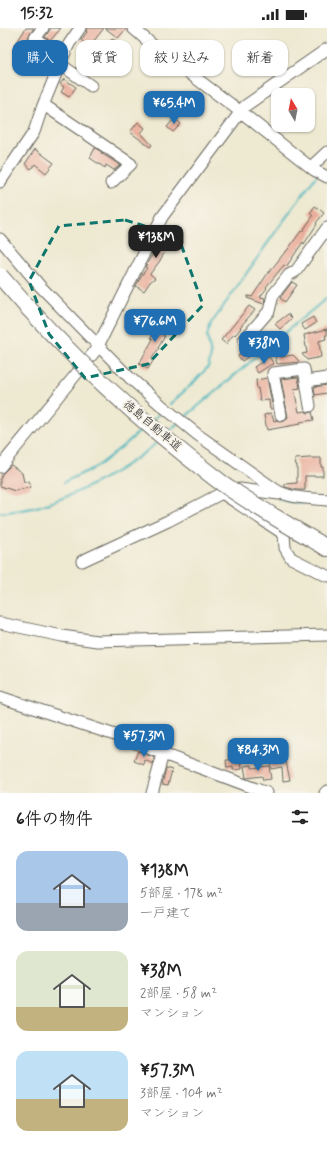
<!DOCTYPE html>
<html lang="ja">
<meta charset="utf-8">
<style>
:root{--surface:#fff;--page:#f2f2f2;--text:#222;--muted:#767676;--accent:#1f6fb2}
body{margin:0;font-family:Mynerve,"Klee One",sans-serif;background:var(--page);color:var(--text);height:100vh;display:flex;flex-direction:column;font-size:15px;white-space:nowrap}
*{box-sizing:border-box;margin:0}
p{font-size:13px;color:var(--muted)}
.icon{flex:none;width:22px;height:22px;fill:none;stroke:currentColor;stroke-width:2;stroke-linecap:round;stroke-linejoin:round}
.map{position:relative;height:765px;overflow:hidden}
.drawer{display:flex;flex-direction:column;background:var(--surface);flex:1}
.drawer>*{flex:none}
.hud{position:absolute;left:12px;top:12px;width:303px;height:36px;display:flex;gap:8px}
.needle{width:26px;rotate:350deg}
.fabs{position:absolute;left:271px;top:60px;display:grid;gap:8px}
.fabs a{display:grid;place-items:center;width:44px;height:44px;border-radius:8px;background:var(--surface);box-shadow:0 1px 3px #0004;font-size:20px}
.price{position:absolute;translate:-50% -34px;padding:0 9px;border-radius:8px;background:var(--accent);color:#fff;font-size:13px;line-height:26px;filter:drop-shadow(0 1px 2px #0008)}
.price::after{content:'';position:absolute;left:50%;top:24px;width:12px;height:9px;margin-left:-6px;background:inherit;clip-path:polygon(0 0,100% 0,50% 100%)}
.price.active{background:#222;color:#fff}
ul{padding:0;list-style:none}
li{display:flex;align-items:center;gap:12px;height:100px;padding:0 16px}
li span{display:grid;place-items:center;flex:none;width:112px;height:80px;border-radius:12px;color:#555}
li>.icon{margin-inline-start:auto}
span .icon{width:48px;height:48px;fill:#fffc;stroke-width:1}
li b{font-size:17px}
h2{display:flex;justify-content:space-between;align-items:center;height:48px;padding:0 16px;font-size:17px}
.tag{padding:0 14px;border-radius:12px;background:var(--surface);box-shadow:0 1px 3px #0004;font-size:14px;line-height:36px}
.tag.active{background:var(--accent);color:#fff}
.status{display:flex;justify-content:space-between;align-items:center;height:28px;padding:0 20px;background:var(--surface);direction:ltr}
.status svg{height:11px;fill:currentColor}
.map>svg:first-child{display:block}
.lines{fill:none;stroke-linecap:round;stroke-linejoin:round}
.stream{stroke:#47b6bf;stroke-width:2}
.building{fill:#eaaf9c}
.minor-casing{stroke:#66645b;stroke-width:13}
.highway-casing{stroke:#66645b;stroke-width:18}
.minor{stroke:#fff;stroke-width:11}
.highway{stroke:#fff;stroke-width:16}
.highway-bridge-casing{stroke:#66645b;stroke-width:18;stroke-linecap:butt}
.highway-bridge{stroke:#fff;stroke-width:16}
.marked{fill:none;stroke:#0f766e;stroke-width:3;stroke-dasharray:8 5;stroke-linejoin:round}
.labels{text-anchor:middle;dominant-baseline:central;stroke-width:4;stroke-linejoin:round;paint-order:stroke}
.street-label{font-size:12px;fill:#1c1c1c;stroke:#f7f3e8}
</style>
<div class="status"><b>15:32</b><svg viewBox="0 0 49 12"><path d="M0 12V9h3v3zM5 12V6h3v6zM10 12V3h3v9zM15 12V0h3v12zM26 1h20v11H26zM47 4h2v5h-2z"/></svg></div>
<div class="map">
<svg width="327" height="765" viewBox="0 0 327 765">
<rect width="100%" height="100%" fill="#f7f3e8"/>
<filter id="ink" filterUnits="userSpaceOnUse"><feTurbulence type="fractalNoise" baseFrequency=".025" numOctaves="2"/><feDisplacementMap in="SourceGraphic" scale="8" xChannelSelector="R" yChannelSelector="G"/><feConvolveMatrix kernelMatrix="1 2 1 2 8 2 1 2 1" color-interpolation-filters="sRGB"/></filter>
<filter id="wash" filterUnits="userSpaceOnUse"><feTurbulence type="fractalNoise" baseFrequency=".012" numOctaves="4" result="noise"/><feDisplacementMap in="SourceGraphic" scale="16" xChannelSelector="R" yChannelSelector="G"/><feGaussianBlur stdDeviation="0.9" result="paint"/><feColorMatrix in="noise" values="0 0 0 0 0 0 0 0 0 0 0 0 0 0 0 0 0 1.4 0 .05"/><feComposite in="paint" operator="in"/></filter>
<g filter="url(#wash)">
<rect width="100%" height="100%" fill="#eee9d1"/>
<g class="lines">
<path class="stream" d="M170,376L192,356L208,339L211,327L207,308L211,296L274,206L317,147
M184,390L300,292L327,270
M153,392L162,383
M168,404L177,396
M64,454L96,439L128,414L143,400
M279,471L291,474L304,475
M0,485C13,483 27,482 40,478C78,467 129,439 159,413"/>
</g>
<g id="blocks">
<path class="building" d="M26,0H34L28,9L30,15L37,20L35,23L37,24L32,30L25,25L26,24L15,17Z
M51,0H61L50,13L45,9Z
M87,0H104L89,19L81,12L87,4L86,3Z
M105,0H126V1L118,10Z
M112,10L117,14L106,27L101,22Z
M64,51L76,59L69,69L61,64L64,59L60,56Z
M175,90L181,96L173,104L167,99Z
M138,94L145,100L141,105L152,117L150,119L130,104Z
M95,120L102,124L101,125L120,137L114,142L106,137L105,140L90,130Z
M35,121L54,135L46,145L35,136L31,141L25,136Z
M315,178L324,185L316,195L317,196L304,216L303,214L286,239L284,237L266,259L267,260L260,269L265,270L264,276L247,270L248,268L252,269L266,248L285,224H286L301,203L302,204L313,188L310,185Z
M169,198L176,203L168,215L171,217L168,223L166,222L159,234L150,246L155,250L150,254L144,263L136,258L141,248L147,240L145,239Z
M292,254L297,257L285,274L280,270Z
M249,278L255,282L240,299L241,300L235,307L234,306L226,316L221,312Z
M288,286L292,290L280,301L275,296Z
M163,289L171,294L163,308H165L158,320H159L151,332L153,333L148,341L139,336L153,311L151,310Z
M313,289L316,295L305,302L301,296Z
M327,301V307L325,308L326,311L319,313L321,329L307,332L302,326L307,325L304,307Z
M266,303L271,308L258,322L242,333L238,328L256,314Z
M280,321L281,329L293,327L300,334L277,336L274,322Z
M269,329L274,336L270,337L258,345L254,339Z
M298,349L300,360L294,361L299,384L305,383L308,385L312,384L314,392L300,394V396L267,402L264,387L271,385L274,393L277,392L279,394L285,393L288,389L281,351Z
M267,350L273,381H270L269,372L260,373L258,360L257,361L256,352Z
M327,357V365L315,367L314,359Z
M309,430H321V439H323V448H305V462H297L285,459V456L297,455V437H296L295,431Z
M11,437L22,445L24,454L29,453L31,459L15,463L0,458V451L2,446Z
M138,723L155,730L153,736L145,732L144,737L134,733Z
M230,724H235L236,730H241L242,741L233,742V739L227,740L226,732H230Z
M285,729L290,752L283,753L282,739L271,741L270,732Z
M252,737V740L269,738L271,751L263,752L262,748L246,750L244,738Z
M166,740L172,742L168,757L162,756Z"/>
</g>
</g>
<g filter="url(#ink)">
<use href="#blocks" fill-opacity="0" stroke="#66645b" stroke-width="1"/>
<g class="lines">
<g class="minor-casing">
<path id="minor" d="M43,0L35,10L62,31
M133,0L157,21L241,84L314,142L327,149
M60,36L91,58
M44,77L131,136L111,155
M311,139L327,124
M0,154L34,104L42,80L62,31L69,16L80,0
M0,211L40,258L129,349L161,377L198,407L276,462C291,471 310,470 327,472
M244,312L269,283L273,267L289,247L296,243L327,200
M306,353L327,350
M281,387L273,345L304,341L310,378
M0,439L96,322L162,189L245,78L327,21
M233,463L240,461L279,466
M82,533L168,493L222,465L284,506L285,520L291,530L327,548
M0,595L62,608L97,613L327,607
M0,669L118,708L163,726L267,765
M152,765L163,726
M325,765L327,763"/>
</g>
<g class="highway-casing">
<path id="highway" d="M317,514L327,520"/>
</g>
<use href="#minor" class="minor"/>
<use href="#highway" class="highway"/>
<g class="highway-bridge-casing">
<path id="highway-bridge" d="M0,248C65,324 139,393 219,453C250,475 284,495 317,514"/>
</g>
<use href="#highway-bridge" class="highway-bridge"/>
</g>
</g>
<path class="marked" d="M125,192L178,208L203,277L148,336L85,350L49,306L29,253L59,198Z"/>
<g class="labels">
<g class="street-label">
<text transform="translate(152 398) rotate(40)">徳島自動車道</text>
</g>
</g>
</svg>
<div class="fabs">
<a><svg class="needle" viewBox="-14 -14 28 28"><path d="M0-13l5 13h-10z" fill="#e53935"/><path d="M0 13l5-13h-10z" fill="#767676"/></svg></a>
</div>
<b class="price" style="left:174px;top:97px">¥65.4M</b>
<b class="price active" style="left:156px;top:231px">¥138M</b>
<b class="price" style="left:155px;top:315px">¥76.6M</b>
<b class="price" style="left:264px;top:337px">¥38M</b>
<b class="price" style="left:144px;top:730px">¥57.3M</b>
<b class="price" style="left:258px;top:744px">¥84.3M</b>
<div class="hud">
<a class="tag active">購入</a>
<a class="tag">賃貸</a>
<a class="tag">絞り込み</a>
<a class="tag">新着</a>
</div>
</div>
<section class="drawer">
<h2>6件の物件<svg class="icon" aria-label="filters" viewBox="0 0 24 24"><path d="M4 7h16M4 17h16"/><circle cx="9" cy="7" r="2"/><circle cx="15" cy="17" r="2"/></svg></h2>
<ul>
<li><span style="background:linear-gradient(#a9c7e8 65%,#9aa5b1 0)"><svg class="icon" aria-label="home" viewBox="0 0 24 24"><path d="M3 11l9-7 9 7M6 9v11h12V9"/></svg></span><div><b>¥138M</b><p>5部屋 · 178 m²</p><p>一戸建て</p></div></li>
<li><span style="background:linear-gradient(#dfe7d0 70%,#c2b280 0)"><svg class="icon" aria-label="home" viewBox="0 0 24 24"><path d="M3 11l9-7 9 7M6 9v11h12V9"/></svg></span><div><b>¥38M</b><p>2部屋 · 58 m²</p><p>マンション</p></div></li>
<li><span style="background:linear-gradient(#bfe0f5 60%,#c2b280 0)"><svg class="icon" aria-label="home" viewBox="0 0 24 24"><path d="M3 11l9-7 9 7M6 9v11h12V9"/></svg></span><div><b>¥57.3M</b><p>3部屋 · 104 m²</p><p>マンション</p></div></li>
</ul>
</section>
